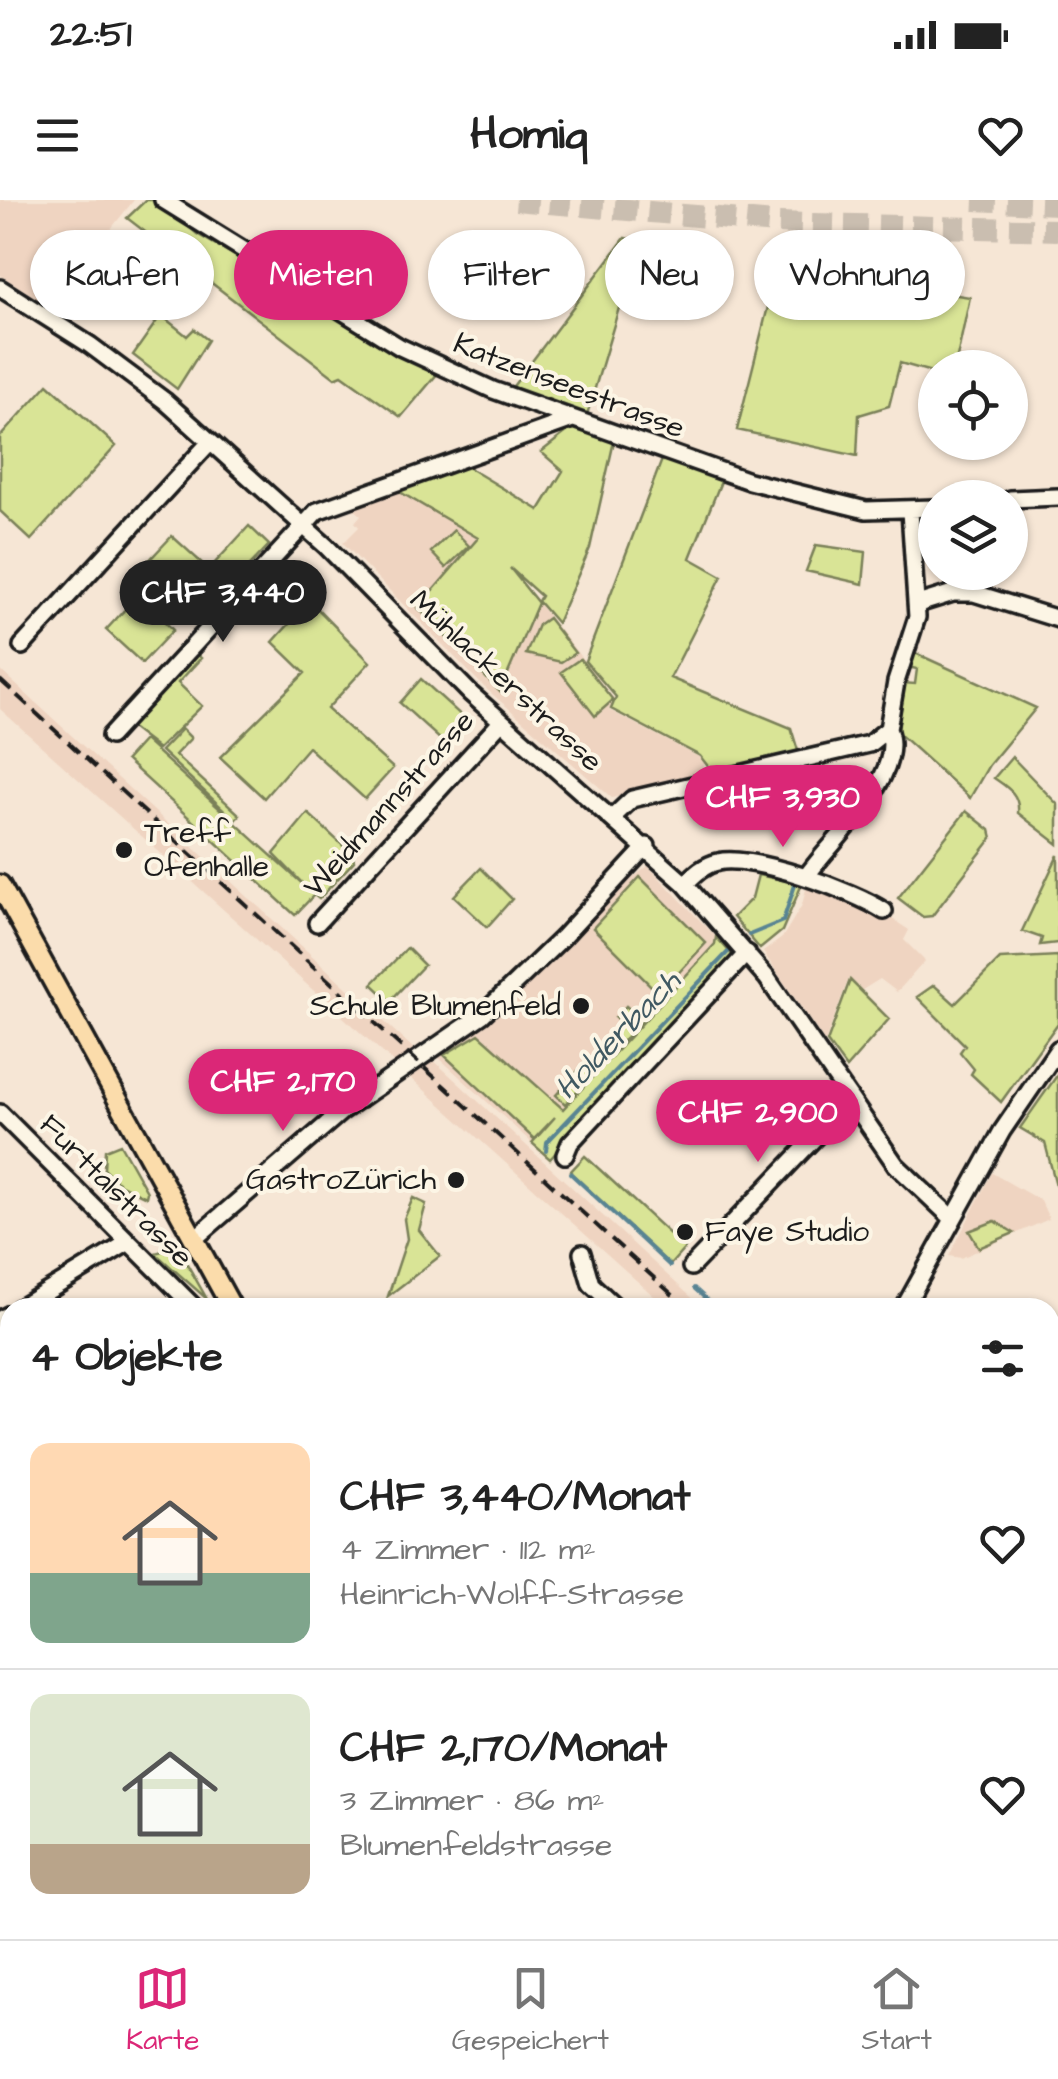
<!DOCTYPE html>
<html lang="de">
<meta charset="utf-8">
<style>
:root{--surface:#fff;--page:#f6f6f6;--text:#222;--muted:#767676;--line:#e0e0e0;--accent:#db2777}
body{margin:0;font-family:"Architects Daughter",sans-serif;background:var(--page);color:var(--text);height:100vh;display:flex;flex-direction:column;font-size:38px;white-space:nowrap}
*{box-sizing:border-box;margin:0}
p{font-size:32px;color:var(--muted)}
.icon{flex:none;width:55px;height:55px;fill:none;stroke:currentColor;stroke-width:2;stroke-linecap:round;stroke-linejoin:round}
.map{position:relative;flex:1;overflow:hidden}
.panel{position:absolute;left:0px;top:1098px;width:1060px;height:642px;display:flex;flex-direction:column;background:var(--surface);border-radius:30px 30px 0 0;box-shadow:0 2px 8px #0004}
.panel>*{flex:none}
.hud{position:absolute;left:30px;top:30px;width:1000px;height:90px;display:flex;gap:20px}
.buttons{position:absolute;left:918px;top:150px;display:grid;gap:20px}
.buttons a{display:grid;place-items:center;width:110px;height:110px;border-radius:50%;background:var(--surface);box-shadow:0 2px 8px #0004;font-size:50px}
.price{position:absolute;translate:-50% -85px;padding:0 22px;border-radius:35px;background:var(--accent);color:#fff;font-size:32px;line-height:65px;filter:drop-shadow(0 2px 5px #0008)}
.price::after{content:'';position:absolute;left:50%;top:60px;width:30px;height:22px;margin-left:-15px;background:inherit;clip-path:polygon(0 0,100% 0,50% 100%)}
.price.on{background:#222;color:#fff}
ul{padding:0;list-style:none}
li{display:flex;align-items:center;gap:30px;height:250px;padding:0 30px}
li+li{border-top:2px solid var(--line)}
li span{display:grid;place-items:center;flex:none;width:280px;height:200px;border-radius:20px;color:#555}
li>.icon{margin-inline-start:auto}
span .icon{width:120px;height:120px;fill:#fffc;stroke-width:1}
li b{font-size:42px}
h2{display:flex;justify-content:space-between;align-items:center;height:120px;padding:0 30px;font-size:42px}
.chip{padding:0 35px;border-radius:45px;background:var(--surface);box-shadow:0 2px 8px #0004;font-size:35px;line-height:90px}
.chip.on{background:var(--accent);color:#fff}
.status{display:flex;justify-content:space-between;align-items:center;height:70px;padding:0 50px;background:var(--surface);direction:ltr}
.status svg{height:28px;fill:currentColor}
header{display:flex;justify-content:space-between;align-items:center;height:130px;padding:0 30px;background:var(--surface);font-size:45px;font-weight:700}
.menu{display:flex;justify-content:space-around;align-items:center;height:140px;border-top:2px solid var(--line);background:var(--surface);font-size:28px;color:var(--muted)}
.menu a{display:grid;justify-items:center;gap:5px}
.menu .on{color:var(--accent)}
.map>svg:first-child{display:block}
.built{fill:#efd4c1}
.green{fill:#d9e496;stroke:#7a8059;stroke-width:2.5}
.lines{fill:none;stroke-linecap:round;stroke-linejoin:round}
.stream{stroke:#598493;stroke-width:4}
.highway-tunnel{stroke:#cabeb0;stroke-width:22;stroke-dasharray:22 11;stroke-linecap:butt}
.minor-casing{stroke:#1c1c1c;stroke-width:22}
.major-casing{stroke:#1c1c1c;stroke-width:25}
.minor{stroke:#fcf5e5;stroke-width:15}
.major{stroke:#fbdcab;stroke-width:18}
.rail{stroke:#1c1c1c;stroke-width:4;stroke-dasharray:15 8;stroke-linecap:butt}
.poi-dot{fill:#1c1c1c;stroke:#fcf5e5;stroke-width:4}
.labels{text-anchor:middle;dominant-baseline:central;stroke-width:8;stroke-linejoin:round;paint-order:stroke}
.street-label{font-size:30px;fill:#1c1c1c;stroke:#fcf5e5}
.poi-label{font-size:30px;fill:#1c1c1c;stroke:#fcf5e5;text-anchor:start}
.water-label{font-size:32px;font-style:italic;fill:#405962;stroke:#fcf5e5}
</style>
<div class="status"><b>22:51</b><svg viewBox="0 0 49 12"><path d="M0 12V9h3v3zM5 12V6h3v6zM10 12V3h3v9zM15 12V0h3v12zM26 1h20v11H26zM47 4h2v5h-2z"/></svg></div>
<header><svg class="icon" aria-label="menu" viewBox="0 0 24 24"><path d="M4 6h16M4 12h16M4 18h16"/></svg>Homiq<svg class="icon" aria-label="heart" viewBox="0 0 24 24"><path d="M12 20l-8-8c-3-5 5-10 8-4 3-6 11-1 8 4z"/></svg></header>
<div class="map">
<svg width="1058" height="1739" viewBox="0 0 1058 1739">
<rect width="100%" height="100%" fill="#f6e6d5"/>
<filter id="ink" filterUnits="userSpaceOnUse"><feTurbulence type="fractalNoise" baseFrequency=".01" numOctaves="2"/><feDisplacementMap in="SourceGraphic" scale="20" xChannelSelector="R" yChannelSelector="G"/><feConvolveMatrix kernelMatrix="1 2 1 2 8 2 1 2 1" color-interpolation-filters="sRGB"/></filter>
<g filter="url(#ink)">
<path class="built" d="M0,0H134L49,106L0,75Z
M395,289L479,338L419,409L500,491L538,403L615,500L609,510L699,557L704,563V575L612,598L484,487L343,343L359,327L355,322L361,315L352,307Z
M0,470L426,860L430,857L702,1107H666L0,509Z
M648,666L716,737L715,743L532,943L436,855L500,810L620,688Z
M808,681L857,696L909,730L904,740L925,761L897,792L880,779L862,790L849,778L825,842L763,752L782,738L802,705Z
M992,973L1041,1001L1049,1019L961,1058L949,1056Z"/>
<path class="green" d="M146,0H158L197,34L438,173L401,217L342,175L335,178L127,18Z
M625,38L639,41L586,218L511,189Z
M778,67L970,97L955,167L935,168V173L900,163L889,206L859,215L857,256L737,230Z
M161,115L187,136L194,129L208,140L177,189L133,155Z
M48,184L116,246L31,340L0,311V237Z
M573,227L614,241L590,348L557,423L538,401L541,396L510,368L538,403L500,492L418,408L478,338L395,289L464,265L539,310L563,271L541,252Z
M663,257L722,279L690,358L722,376L670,478L791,528L799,554L714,574L700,556L611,509L616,497L585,461Z
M249,326L269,345L234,382L214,364Z
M454,330L469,346L446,368L431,352Z
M172,336L203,364L157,414L173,430L142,463L106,430L152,380L141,369Z
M816,345L866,352L863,384L806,371Z
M310,401L370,462L327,509L393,568L365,599L308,547L264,598L220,557L305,473L273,442Z
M548,418L575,453L561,462L526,454L538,425Z
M194,452L201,458L178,483L202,506L158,549L127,525Z
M913,452L1036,508L989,565L970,598L898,533L903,483L915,484L917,469L907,467Z
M580,459L613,500L595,516L561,472Z
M421,479L464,518L443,542L400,503Z
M182,529L191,538L175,555L240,615L235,620L161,551Z
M144,540L306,687L274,654L308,613L353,655L354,661L319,699L314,695L295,715L126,560Z
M1012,557L1058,605V644L1018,613C1020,594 1007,587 994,578Z
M966,611L990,630L992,638L932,716L923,717L898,698Z
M1058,655V743L1040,745L1042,738L1022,731Z
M481,668L512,699L487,727L454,696Z
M758,675L802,684L782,731L760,749L733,717L752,698Z
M640,677L706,743L659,794L593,728Z
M716,737L735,758L550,959L532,943L555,917L534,939L444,855L479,834L563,909L715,744Z
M407,748L424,765L390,801L372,784Z
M1058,756V823L1001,902L971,874L974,869L960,852L965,845L917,797L934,785L955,804L1000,759Z
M850,780L889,819L846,868L827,842Z
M626,806L642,820L565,904L556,895L621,824L615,818Z
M1058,874V993L1045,943L1020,928Z
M120,944L147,992L146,997L121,985L104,969L105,950Z
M585,956L685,1048L670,1065L570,972Z
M413,998L426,1004L419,1030L440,1056L388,1096L407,1039L404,1019Z
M995,1021L1014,1033L979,1048L969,1031Z
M174,1041L207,1099L155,1053L170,1049Z
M18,1730H96L95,1739H24Z"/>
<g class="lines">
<path class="stream" d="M749,735L783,721L795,685
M546,951L547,942L728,752
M570,973L670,1066
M694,1088L716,1108
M204,1739L207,1730"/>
<path class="highway-tunnel" d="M516,0L775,23L1058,30
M974,0L1058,4"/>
<g class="minor-casing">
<path id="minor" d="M163,0L400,147L493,190L749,281L866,310L935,308
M0,88L90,145L165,201L326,346L471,494L685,684L767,778L896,965L953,1019
M1010,299L1058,297
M918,404L953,393H974L1058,419
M22,446L210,242
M110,536L317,311L570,220
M614,616L632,599L869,544L888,529L896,482L917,417L910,311
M806,677C831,640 907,576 888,529
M685,684C695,674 704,665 718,662C751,654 855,691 884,711
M317,723L501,522
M0,913L195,1108
M565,955L570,943L747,753
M193,1040L341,912L482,815L562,738L647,646
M582,1053L591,1084L617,1108
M691,1067L851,900
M20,1108L127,1043
M904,1108L1002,931L1058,849
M0,1119L10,1114
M0,1129L10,1144
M1050,1142L1058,1148
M0,1604L10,1603
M475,1730L478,1739
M1044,1730L1048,1739
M239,1739L242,1730"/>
</g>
<g class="major-casing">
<path id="major" d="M0,685L232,1108
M719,1730L724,1739"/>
</g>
<use href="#minor" class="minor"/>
<use href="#major" class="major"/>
<path class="rail" d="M0,480L687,1108
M1050,1459L1058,1467"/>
</g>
</g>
<g class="poi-dot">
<circle cx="124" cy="650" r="10"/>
<circle cx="581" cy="806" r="10"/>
<circle cx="456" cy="980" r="10"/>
<circle cx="685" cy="1032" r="10"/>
</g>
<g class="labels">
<g class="street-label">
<text transform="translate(569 186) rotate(21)">Katzenseestrasse</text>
<text transform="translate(506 481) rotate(43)">Mühlackerstrasse</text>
<text transform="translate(389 604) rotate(-48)">Weidmannstrasse</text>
<text transform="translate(116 991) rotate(45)">Furttalstrasse</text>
</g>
<g class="poi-label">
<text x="144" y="633">Treff<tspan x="144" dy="34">Ofenhalle</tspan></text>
<text x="561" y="806" text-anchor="end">Schule Blumenfeld</text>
<text x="436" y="980" text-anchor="end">GastroZürich</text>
<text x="705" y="1032">Faye Studio</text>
</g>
<g class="water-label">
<text transform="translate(618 835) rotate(-46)">Holderbach</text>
</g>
</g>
</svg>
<div class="buttons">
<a><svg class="icon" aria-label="locate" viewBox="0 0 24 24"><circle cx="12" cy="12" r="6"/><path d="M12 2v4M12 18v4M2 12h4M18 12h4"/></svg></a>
<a><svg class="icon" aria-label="layers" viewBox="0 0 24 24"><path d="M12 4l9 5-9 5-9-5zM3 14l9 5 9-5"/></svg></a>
</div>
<b class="price on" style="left:223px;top:445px">CHF 3,440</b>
<b class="price" style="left:783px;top:650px">CHF 3,930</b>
<b class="price" style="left:283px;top:934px">CHF 2,170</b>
<b class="price" style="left:758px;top:965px">CHF 2,900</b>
<div class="hud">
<a class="chip">Kaufen</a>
<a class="chip on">Mieten</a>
<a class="chip">Filter</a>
<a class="chip">Neu</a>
<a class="chip">Wohnung</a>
</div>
<section class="panel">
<h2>4 Objekte<svg class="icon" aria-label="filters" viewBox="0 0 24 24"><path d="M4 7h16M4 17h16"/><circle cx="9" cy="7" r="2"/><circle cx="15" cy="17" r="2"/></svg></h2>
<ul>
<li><span style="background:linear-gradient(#ffd9b3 65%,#7fa58c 0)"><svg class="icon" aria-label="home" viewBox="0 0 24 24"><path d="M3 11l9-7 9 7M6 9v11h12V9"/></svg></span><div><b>CHF 3,440/Monat</b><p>4 Zimmer · 112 m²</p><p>Heinrich-Wolff-Strasse</p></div><svg class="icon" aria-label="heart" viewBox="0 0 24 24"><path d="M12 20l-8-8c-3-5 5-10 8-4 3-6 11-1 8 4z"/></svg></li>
<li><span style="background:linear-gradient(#dfe7d0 75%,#b9a48a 0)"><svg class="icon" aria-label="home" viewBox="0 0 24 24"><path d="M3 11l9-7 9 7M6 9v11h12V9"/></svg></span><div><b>CHF 2,170/Monat</b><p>3 Zimmer · 86 m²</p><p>Blumenfeldstrasse</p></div><svg class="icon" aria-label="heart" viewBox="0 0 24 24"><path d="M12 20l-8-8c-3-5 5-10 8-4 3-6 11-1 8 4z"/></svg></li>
</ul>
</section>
</div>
<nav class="menu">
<a class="on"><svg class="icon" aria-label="map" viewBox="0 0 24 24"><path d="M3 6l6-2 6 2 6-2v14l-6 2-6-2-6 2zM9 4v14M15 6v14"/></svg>Karte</a>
<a><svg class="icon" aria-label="saved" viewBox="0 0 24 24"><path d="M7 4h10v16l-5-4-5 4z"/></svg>Gespeichert</a>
<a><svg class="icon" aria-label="home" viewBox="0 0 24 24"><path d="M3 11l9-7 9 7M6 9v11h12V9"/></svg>Start</a>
</nav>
